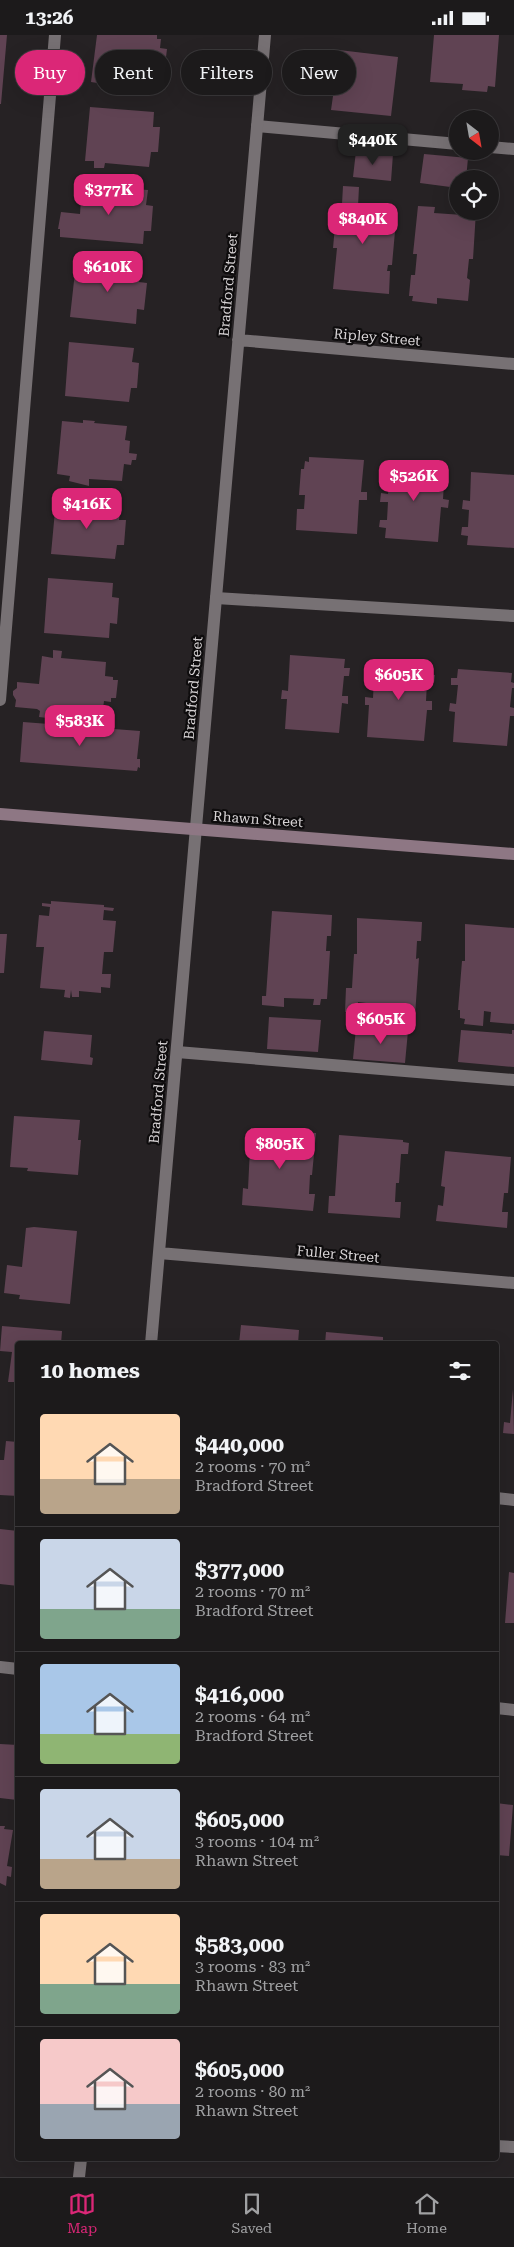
<!DOCTYPE html>
<meta charset="utf-8">
<style>
:root{--surface:#1c1a1b;--page:#292728;--text:#f1f3f6;--muted:#a0a1a3;--line:#3a383a;--accent:#db2777}
body{margin:0;font-family:"Roboto Serif",serif;background:var(--page);color:var(--text);height:100vh;display:flex;flex-direction:column;font-size:19px;white-space:nowrap}
*{box-sizing:border-box;margin:0}
p{font-size:16px;color:var(--muted)}
.icon{flex:none;width:28px;height:28px;fill:none;stroke:currentColor;stroke-width:2;stroke-linecap:round;stroke-linejoin:round}
.map{position:relative;flex:1;overflow:hidden}
.details{position:absolute;left:15px;top:1306px;width:484px;height:820px;display:flex;flex-direction:column;background:var(--surface);border-radius:5px;box-shadow:0 5px 20px #0002,0 0 0 1px var(--line)}
.details>*{flex:none}
.hud{position:absolute;left:15px;top:15px;width:485px;height:45px;display:flex;gap:10px}
.needle{width:32px;rotate:149deg}
.buttons{position:absolute;left:449px;top:75px;display:grid;gap:10px}
.buttons a{display:grid;place-items:center;width:50px;height:50px;border-radius:50%;background:var(--surface);box-shadow:0 5px 20px #0002,0 0 0 1px var(--line);font-size:25px}
.price{position:absolute;translate:-50% -42px;padding:0 11px;border-radius:10px;background:var(--accent);color:#fff;font-size:16px;line-height:32px;filter:drop-shadow(0 1px 2px #0008)}
.price::after{content:'';position:absolute;left:50%;top:30px;width:15px;height:11px;margin-left:-8px;background:inherit;clip-path:polygon(0 0,100% 0,50% 100%)}
.price.on{background:#222;color:#fff}
ul{padding:0;list-style:none}
li{display:flex;align-items:center;gap:15px;height:125px;padding:0 25px}
li+li{border-top:1px solid var(--line)}
li span{display:grid;place-items:center;flex:none;width:140px;height:100px;border-radius:5px;color:#555}
li>.icon{margin-inline-start:auto}
span .icon{width:60px;height:60px;fill:#fffc;stroke-width:1}
li b{font-size:21px}
h2{display:flex;justify-content:space-between;align-items:center;height:60px;padding:0 25px;font-size:21px}
.tag{padding:0 18px;border-radius:22px;background:var(--surface);box-shadow:0 5px 20px #0002,0 0 0 1px var(--line);font-size:18px;line-height:45px}
.tag.on{background:var(--accent);color:#fff}
.status{display:flex;justify-content:space-between;align-items:center;height:35px;padding:0 25px;background:var(--surface);direction:ltr}
.status svg{height:14px;fill:currentColor}
.tab-bar{display:flex;justify-content:space-around;align-items:center;height:70px;border-top:1px solid var(--line);background:var(--surface);font-size:14px;color:var(--muted)}
.tab-bar a{display:grid;justify-items:center;gap:2px}
.tab-bar .on{color:var(--accent)}
.map>svg:first-child{display:block}
.building{fill:#604353}
.lines{fill:none;stroke-linecap:round;stroke-linejoin:round}
.lane{stroke:#777174;stroke-width:12}
.street{stroke:#777174;stroke-width:12}
.secondary{stroke:#8e7784;stroke-width:12}
.labels{text-anchor:middle;dominant-baseline:central;stroke-width:4.5;stroke-linejoin:round;paint-order:stroke}
.street-label{font-size:14px;fill:#d9d5d7;stroke:#0e0c0d}
</style>
<div class="status"><b>13:26</b><svg viewBox="0 0 49 12"><path d="M0 12V9h3v3zM5 12V6h3v6zM10 12V3h3v9zM15 12V0h3v12zM26 1h20v11H26zM47 4h2v5h-2z"/></svg></div>
<div class="map">
<svg width="514" height="2142" viewBox="0 0 514 2142">
<rect width="100%" height="100%" fill="#262224"/>
<path class="building" d="M0,0H7L1,69H0Z
M97,0H157V4H161L160,13L167,14L164,39H158L156,55L111,49L110,55L103,54L104,49L91,47Z
M434,0H499L495,52L488,51L487,57L462,55L463,49L430,47Z
M339,15L398,22L391,81L331,75L334,54L324,53L326,36L336,38Z
M90,72L154,77L153,92H160L158,117H151L149,132L105,128L104,133H94V126H85Z
M356,116L393,119L391,146L353,142Z
M424,119L468,123L466,144H458V153L420,148Z
M82,150L148,155L146,170L153,171L151,196H144L143,209L60,202V194H58L61,177L80,179Z
M343,151L359,152L358,171L397,174L392,230H388L387,236H390L389,259L333,254L337,213H333L337,169H342Z
M418,171L435,172L434,178L463,180V176H476L473,224H469L467,243L470,245L468,266L437,263V269L412,266L413,261H409L411,240H415L417,219H413Z
M76,228L141,234L139,247L147,248L144,275L137,274L136,289L70,282Z
M69,307L134,313L132,327L139,328L137,353H131L129,367L65,361Z
M83,385L95,386L94,388L127,391L125,405L130,406L129,418L137,419L136,425H132L131,430L124,429L122,446L89,444V451L69,446L70,441L57,439L62,386L83,388Z
M309,422L364,425L361,457H367V465H359L357,499L296,495L297,474H304L305,460H299L301,434H304L305,426L309,427Z
M391,428L445,432L443,464L449,465L448,473L441,472L438,507L385,503L386,493L379,492L380,485H387L388,467H380L381,458L388,459Z
M471,437L514,440V513L467,510L468,501L461,500L462,492H468L469,475L462,474L463,465L470,466Z
M56,465L121,470L119,485H126L124,510H117L115,524L51,519Z
M48,543L113,548L112,562L119,563L117,589L110,588L109,603L44,598Z
M53,615L62,616L61,623L106,627L105,641L113,642V645H118L116,663H111V667L104,666L102,682L56,677V684L39,682L40,676L37,674L15,672L16,665L13,660V656L17,653V647L39,649L42,621L53,623Z
M290,620L345,624L344,633H350L349,641H344L342,661H348V669L342,668L339,698L285,694L287,664H281L282,655L288,656Z
M375,626L428,630L427,639L435,640L434,648L427,647L426,666H432V675H427L424,706L367,702L369,670H365V662L373,663L374,644L367,643L368,635H375Z
M458,634L512,638L511,647L514,648V653H512L510,672L514,673V681H510L507,711L453,707L455,677L449,676L450,668L456,669L458,650H451V643H457Z
M23,687L140,696L137,724H140V733L138,732L137,736L20,727Z
M51,866L104,870V872L114,873L113,876L104,875L103,885L116,886L113,917H104L102,939H111L110,953L101,952V958L79,956V962H72L71,955L70,963L64,962L65,955L40,953L44,912H36L39,880L49,881L50,872L42,871V868L51,869Z
M272,876L332,880L331,901H327L326,916H330L327,964H321L320,970H313L314,964L284,963V972L262,970V961H266Z
M357,883L422,887L421,906H417L416,924L419,923L414,995L382,993L383,969L376,968L375,975H365L366,968L358,967V977H345L346,953H352L354,919H357Z
M465,889L514,893V989L490,987L491,977L484,976L483,991L464,989L465,984L460,983V975H458L462,926H465Z
M0,899H7L4,938H0Z
M269,982L321,985L318,1017L267,1014Z
M356,993L408,996L405,1028L353,1024Z
M461,995L512,999V995H514V1032L458,1027Z
M44,996L92,1000L90,1022L93,1023L92,1030L41,1025Z
M14,1081L80,1085L78,1105H81L78,1140L27,1136L28,1133L10,1132Z
M251,1093L316,1098L312,1140H310L309,1159H315L313,1176L242,1170L243,1153L248,1154Z
M339,1100L403,1105V1107L409,1108L408,1119H401L399,1148H396L395,1167H401L400,1183L328,1178L329,1161H335Z
M445,1116L511,1122L508,1158H504L502,1177H508L507,1193L436,1186L438,1170L443,1171L445,1152L441,1151Z
M34,1192L77,1196L70,1269L19,1264L20,1260L4,1258L7,1230L22,1232L26,1193Z
M241,1290L299,1295L298,1309H239Z
M2,1291L62,1296L61,1309H18V1347H8L12,1317L0,1316Z
M326,1297L383,1302V1309H325Z
M513,1354L514,1399L503,1398L504,1387L510,1388Z
M6,1406L18,1407V1461L0,1460V1425H4Z
M0,1494L18,1496V1551L0,1549Z
M509,1537L514,1538V1588H505Z
M0,1709L18,1710L17,1765L0,1763Z
M496,1768L513,1770L509,1821L496,1820Z
M0,1791H5L4,1794L13,1795L7,1831L12,1832L11,1842L7,1841L6,1851L0,1848Z"/>
<g class="lines">
<path class="lane" d="M257,91L458,109
M490,112L514,114
M216,563L514,581
M0,665L55,0
M177,1017L514,1045
M496,1463L514,1465"/>
<path class="street" d="M238,305L514,329
M159,1218L514,1248
M151,1309L265,0
M0,1632L18,1634
M496,1673L514,1675
M496,2111L514,2112
M79,2142L81,2124"/>
<path class="secondary" d="M0,779L514,819"/>
</g>
<g class="labels">
<g class="street-label">
<text transform="translate(228 250) rotate(-85)">Bradford Street</text>
<text transform="translate(377 302) rotate(5)">Ripley Street</text>
<text transform="translate(193 653) rotate(-85)">Bradford Street</text>
<text transform="translate(258 784) rotate(4)">Rhawn Street</text>
<text transform="translate(158 1057) rotate(-85)">Bradford Street</text>
<text transform="translate(338 1219) rotate(5)">Fuller Street</text>
</g>
</g>
</svg>
<div class="buttons">
<a><svg class="needle" viewBox="-14 -14 28 28"><path d="M0-13l5 13h-10z" fill="#e53935"/><path d="M0 13l5-13h-10z" fill="#a0a1a3"/></svg></a>
<a><svg class="icon" aria-label="locate" viewBox="0 0 24 24"><circle cx="12" cy="12" r="6"/><path d="M12 2v4M12 18v4M2 12h4M18 12h4"/></svg></a>
</div>
<b class="price on" style="left:373px;top:131px">$440K</b>
<b class="price" style="left:109px;top:181px">$377K</b>
<b class="price" style="left:363px;top:210px">$840K</b>
<b class="price" style="left:108px;top:258px">$610K</b>
<b class="price" style="left:414px;top:467px">$526K</b>
<b class="price" style="left:87px;top:495px">$416K</b>
<b class="price" style="left:399px;top:666px">$605K</b>
<b class="price" style="left:80px;top:712px">$583K</b>
<b class="price" style="left:381px;top:1010px">$605K</b>
<b class="price" style="left:280px;top:1135px">$805K</b>
<div class="hud">
<a class="tag on">Buy</a>
<a class="tag">Rent</a>
<a class="tag">Filters</a>
<a class="tag">New</a>
</div>
<section class="details">
<h2>10 homes<svg class="icon" aria-label="filters" viewBox="0 0 24 24"><path d="M4 7h16M4 17h16"/><circle cx="9" cy="7" r="2"/><circle cx="15" cy="17" r="2"/></svg></h2>
<ul>
<li><span style="background:linear-gradient(#ffd9b3 65%,#b9a48a 0)"><svg class="icon" aria-label="home" viewBox="0 0 24 24"><path d="M3 11l9-7 9 7M6 9v11h12V9"/></svg></span><div><b>$440,000</b><p>2 rooms · 70 m²</p><p>Bradford Street</p></div></li>
<li><span style="background:linear-gradient(#c9d6e8 70%,#7fa58c 0)"><svg class="icon" aria-label="home" viewBox="0 0 24 24"><path d="M3 11l9-7 9 7M6 9v11h12V9"/></svg></span><div><b>$377,000</b><p>2 rooms · 70 m²</p><p>Bradford Street</p></div></li>
<li><span style="background:linear-gradient(#a9c7e8 70%,#8fb573 0)"><svg class="icon" aria-label="home" viewBox="0 0 24 24"><path d="M3 11l9-7 9 7M6 9v11h12V9"/></svg></span><div><b>$416,000</b><p>2 rooms · 64 m²</p><p>Bradford Street</p></div></li>
<li><span style="background:linear-gradient(#c9d6e8 70%,#b9a48a 0)"><svg class="icon" aria-label="home" viewBox="0 0 24 24"><path d="M3 11l9-7 9 7M6 9v11h12V9"/></svg></span><div><b>$605,000</b><p>3 rooms · 104 m²</p><p>Rhawn Street</p></div></li>
<li><span style="background:linear-gradient(#ffd9b3 70%,#7fa58c 0)"><svg class="icon" aria-label="home" viewBox="0 0 24 24"><path d="M3 11l9-7 9 7M6 9v11h12V9"/></svg></span><div><b>$583,000</b><p>3 rooms · 83 m²</p><p>Rhawn Street</p></div></li>
<li><span style="background:linear-gradient(#f6c9c9 65%,#9aa5b1 0)"><svg class="icon" aria-label="home" viewBox="0 0 24 24"><path d="M3 11l9-7 9 7M6 9v11h12V9"/></svg></span><div><b>$605,000</b><p>2 rooms · 80 m²</p><p>Rhawn Street</p></div></li>
</ul>
</section>
</div>
<nav class="tab-bar">
<a class="on"><svg class="icon" aria-label="map" viewBox="0 0 24 24"><path d="M3 6l6-2 6 2 6-2v14l-6 2-6-2-6 2zM9 4v14M15 6v14"/></svg>Map</a>
<a><svg class="icon" aria-label="saved" viewBox="0 0 24 24"><path d="M7 4h10v16l-5-4-5 4z"/></svg>Saved</a>
<a><svg class="icon" aria-label="home" viewBox="0 0 24 24"><path d="M3 11l9-7 9 7M6 9v11h12V9"/></svg>Home</a>
</nav>
